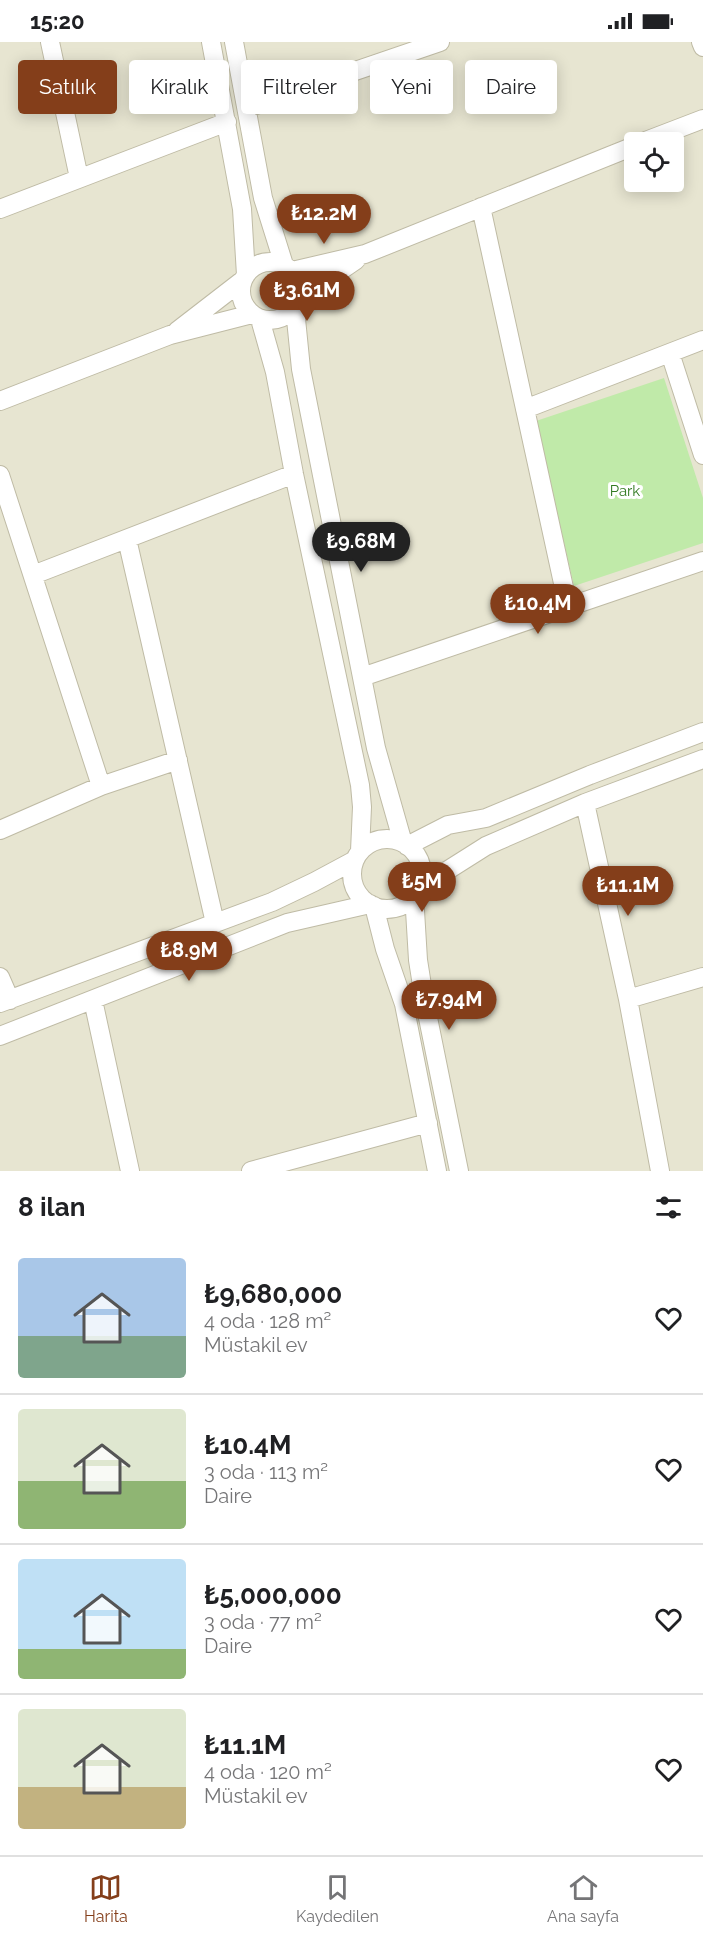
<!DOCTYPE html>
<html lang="tr">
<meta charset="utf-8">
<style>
:root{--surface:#fff;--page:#f6f6f6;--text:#202124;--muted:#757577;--line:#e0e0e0;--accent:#843e1a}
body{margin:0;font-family:Raleway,sans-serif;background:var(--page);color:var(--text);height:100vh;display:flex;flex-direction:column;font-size:22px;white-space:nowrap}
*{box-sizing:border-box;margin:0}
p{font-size:20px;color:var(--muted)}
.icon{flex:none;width:33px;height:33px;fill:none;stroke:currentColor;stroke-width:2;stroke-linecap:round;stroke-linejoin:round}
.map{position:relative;height:1129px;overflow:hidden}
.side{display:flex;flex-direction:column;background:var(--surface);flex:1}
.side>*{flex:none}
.guide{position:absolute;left:18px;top:18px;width:668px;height:54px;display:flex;gap:12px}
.tools{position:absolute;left:624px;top:90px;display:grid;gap:12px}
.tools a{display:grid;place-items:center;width:60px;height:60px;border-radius:6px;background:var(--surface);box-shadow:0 3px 15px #0003;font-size:30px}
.price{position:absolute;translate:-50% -51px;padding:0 14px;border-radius:21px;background:var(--accent);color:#fff;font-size:20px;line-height:39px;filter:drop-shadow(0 2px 3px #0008)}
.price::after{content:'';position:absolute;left:50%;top:36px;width:18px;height:14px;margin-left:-9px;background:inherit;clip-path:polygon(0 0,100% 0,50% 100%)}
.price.on{background:#222;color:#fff}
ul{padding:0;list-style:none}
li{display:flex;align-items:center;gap:18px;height:150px;padding:0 18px}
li+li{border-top:2px solid var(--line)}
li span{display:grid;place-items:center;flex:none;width:168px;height:120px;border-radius:6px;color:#555}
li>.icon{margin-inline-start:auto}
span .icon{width:72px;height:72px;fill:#fffc;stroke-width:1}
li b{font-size:26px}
h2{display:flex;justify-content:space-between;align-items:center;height:72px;padding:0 18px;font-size:26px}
.tag{padding:0 21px;border-radius:6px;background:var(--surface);box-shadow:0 3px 15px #0003;font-size:21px;line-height:54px}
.tag.on{background:var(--accent);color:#fff}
.status{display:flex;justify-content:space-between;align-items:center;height:42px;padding:0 30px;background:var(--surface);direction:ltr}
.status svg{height:16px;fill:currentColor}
.menu{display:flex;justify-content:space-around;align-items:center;height:84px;border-top:2px solid var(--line);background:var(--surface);font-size:16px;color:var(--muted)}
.menu a{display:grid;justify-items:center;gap:3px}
.menu .on{color:var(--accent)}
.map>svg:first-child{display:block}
.residential{fill:#e7e5d1;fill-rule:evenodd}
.green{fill:#c0eaa9}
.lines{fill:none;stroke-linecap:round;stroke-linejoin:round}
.minor-casing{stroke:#bfbba5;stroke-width:20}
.minor{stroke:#fff;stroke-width:18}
.labels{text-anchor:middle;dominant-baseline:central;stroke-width:6;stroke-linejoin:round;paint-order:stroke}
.park-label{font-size:15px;fill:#337a23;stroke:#fff}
</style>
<div class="status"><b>15:20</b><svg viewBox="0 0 49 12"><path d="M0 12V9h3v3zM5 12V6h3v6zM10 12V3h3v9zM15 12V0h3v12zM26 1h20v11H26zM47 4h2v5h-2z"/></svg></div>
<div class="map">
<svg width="703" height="1129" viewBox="0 0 703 1129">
<rect width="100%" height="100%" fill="#f3f1e3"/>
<path class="residential" d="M0,0H703V1129H0ZM634,100H674V140H634Z"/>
<path class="green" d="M664,336L703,456V501L574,544L536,379Z"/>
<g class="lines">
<g class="minor-casing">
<path id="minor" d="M50,0L79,136
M211,0L242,167L246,233
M234,0L263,156L284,223
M701,0L703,5
M247,66L440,0
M643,100L703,77
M481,165L568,564
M0,167L227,80
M241 249a29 29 0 1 1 58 0a29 29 0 1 1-58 0Z
M292,229L365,212L634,104
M299,257L356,218
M295,267L301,327L376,706L403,801
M260,277L275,330L294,432L360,743L362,765L360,809
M177,289L243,238
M670,311L703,413
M0,359L170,293L252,272
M525,367L703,298
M0,433L101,744
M127,497L215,881
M33,533L294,432
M362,635L703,519
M585,761L628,957L703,935
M0,788L101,744L178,718
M352 832a35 35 0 1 1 70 0a35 35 0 1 1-70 0Z
M407,804L448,783L486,776L590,733L703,690
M418,847L486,804L585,761L703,717
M414,852L418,918L424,956L459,1129
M374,864L385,907L404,962L437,1129
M0,935L10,958
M628,957L660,1129
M93,958L130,1129
M0,961L272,860L314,840L355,818
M0,994L287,881L370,862
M251,1129L428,1081"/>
</g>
<use href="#minor" class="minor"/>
</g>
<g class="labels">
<g class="park-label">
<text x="625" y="449">Park</text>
</g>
</g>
</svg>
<div class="tools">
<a><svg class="icon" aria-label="locate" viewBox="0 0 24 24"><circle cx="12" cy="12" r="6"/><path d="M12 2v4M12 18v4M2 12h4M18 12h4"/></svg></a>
</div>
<b class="price" style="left:324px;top:203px">₺12.2M</b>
<b class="price" style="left:307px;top:280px">₺3.61M</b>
<b class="price on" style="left:361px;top:531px">₺9.68M</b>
<b class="price" style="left:538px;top:593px">₺10.4M</b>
<b class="price" style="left:422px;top:871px">₺5M</b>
<b class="price" style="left:628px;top:875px">₺11.1M</b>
<b class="price" style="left:189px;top:940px">₺8.9M</b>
<b class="price" style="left:449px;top:989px">₺7.94M</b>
<div class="guide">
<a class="tag on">Satılık</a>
<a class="tag">Kiralık</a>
<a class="tag">Filtreler</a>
<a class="tag">Yeni</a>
<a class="tag">Daire</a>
</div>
</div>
<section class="side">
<h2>8 ilan<svg class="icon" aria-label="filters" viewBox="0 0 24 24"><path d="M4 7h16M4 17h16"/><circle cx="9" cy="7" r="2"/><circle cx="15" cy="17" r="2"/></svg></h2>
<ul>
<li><span style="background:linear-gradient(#a9c7e8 65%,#7fa58c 0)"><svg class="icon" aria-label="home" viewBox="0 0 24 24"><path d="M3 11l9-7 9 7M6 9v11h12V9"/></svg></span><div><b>₺9,680,000</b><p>4 oda · 128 m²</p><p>Müstakil ev</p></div><svg class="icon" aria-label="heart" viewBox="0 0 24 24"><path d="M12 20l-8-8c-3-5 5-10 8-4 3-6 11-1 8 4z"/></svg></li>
<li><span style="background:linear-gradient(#dfe7d0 60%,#8fb573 0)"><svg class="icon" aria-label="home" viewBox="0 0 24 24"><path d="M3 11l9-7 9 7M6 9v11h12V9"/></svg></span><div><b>₺10.4M</b><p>3 oda · 113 m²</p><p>Daire</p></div><svg class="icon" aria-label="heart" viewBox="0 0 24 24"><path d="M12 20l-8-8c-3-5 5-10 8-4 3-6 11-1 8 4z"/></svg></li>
<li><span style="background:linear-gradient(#bfe0f5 75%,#8fb573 0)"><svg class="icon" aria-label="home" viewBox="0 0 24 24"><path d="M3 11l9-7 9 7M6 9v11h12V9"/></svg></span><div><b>₺5,000,000</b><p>3 oda · 77 m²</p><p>Daire</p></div><svg class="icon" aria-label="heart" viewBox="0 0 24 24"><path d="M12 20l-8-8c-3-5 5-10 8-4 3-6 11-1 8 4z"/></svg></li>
<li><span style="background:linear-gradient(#dfe7d0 65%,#c2b280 0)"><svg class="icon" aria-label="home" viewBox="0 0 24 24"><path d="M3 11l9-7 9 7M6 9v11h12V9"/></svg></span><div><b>₺11.1M</b><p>4 oda · 120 m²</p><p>Müstakil ev</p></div><svg class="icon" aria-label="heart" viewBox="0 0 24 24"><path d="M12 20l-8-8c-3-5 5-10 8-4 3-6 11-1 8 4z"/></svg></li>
</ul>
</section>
<nav class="menu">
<a class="on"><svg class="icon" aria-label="map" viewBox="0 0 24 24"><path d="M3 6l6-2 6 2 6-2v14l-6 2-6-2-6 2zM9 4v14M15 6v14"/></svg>Harita</a>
<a><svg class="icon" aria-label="saved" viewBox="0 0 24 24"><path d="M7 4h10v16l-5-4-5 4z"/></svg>Kaydedilen</a>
<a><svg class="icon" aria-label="home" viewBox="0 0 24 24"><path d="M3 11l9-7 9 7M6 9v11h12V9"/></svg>Ana sayfa</a>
</nav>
